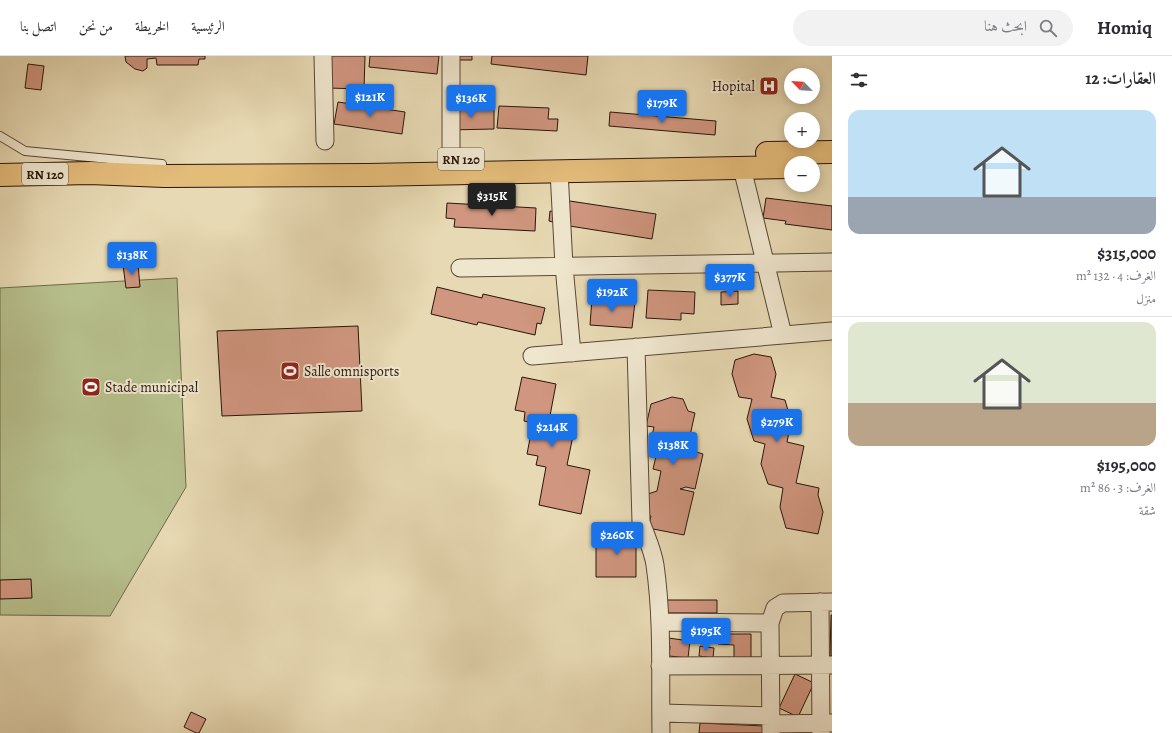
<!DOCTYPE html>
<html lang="ar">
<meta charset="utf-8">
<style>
:root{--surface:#fff;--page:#f2f2f3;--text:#2b2b33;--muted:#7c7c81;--line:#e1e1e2;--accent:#1a73e8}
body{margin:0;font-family:Alegreya,Amiri,serif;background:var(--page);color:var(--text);direction:rtl;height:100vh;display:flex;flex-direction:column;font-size:15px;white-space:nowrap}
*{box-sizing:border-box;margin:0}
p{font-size:13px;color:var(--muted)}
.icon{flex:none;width:22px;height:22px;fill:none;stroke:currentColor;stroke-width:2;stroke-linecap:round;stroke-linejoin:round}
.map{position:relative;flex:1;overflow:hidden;direction:ltr}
.panel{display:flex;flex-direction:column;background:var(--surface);width:340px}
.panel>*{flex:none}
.needle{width:26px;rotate:295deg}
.buttons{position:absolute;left:784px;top:12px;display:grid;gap:8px}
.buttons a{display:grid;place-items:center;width:36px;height:36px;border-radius:50%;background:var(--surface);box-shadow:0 2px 10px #0003;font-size:20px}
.price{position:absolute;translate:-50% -34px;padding:0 9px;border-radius:4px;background:var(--accent);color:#fff;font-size:13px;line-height:26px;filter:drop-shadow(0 1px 2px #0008)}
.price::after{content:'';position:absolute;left:50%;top:24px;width:12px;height:9px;margin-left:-6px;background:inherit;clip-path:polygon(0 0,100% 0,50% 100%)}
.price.on{background:#222;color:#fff}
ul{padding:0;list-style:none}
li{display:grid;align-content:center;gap:8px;height:212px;padding:0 16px}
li+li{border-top:1px solid var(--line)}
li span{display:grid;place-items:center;height:124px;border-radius:12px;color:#555}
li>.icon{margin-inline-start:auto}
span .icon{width:72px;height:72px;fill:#fffc;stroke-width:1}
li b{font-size:17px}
h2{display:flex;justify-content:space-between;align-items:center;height:48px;padding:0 16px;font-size:17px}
header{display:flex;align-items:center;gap:24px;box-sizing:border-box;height:56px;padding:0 20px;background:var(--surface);border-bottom:1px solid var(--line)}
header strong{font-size:19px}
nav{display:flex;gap:22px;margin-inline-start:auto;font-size:14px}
.search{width:280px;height:36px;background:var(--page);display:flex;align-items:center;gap:10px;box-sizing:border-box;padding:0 14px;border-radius:22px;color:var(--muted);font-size:15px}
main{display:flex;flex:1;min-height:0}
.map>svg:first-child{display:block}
.green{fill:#b6bf8c;stroke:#6f6a4c}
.building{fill:#d0967f;stroke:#28150b}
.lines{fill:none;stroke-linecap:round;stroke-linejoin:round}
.lane-casing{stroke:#584635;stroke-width:10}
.street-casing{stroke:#584635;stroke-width:19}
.primary-casing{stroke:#28150b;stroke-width:24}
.lane{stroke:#efe6ce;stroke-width:8}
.street{stroke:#efe6ce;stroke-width:17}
.primary{stroke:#e4bc7a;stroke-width:22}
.labels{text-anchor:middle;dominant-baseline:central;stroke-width:4;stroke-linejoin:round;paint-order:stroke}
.shield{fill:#efe6ce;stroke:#645446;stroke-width:1}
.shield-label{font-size:13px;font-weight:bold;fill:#28150b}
.poi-label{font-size:14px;fill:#28150b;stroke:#efe6ce;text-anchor:start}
</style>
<header>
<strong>Homiq</strong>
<div class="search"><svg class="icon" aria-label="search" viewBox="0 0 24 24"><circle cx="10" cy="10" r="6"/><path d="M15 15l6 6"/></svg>ابحث هنا</div>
<nav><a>الرئيسية</a><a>الخريطة</a><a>من نحن</a><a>اتصل بنا</a></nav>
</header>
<main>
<section class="panel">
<h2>العقارات: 12<svg class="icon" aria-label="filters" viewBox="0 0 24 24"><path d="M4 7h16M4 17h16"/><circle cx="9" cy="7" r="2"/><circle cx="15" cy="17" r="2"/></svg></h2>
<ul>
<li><span style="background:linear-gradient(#bfe0f5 70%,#9aa5b1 0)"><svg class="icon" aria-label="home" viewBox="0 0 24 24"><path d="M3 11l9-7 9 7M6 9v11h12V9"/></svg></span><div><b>$315,000</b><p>الغرف: 4 · 132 m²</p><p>منزل</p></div></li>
<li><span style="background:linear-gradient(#dfe7d0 65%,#b9a48a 0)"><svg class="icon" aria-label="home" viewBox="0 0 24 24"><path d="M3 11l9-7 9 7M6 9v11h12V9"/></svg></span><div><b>$195,000</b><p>الغرف: 3 · 86 m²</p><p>شقة</p></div></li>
</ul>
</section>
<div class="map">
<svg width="832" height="677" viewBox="0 0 832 677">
<rect width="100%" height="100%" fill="#e7d9b3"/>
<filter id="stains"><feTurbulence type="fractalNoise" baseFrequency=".005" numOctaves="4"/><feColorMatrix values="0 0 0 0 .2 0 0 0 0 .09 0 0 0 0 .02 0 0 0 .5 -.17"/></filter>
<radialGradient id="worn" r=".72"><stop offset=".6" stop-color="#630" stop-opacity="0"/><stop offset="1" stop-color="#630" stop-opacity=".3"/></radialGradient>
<path class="green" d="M177,222L186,431L110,560L0,559V232Z"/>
<path class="building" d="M125,0H205V3H199L198,9H157L156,2L147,3V12L143,15L135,13L126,6Z
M328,0H365L364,33L327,32Z
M370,0H439L437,18L369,11Z
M458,0H472V4H458Z
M492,0H588L586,19L491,8Z
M28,8L44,10L41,34L25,32Z
M338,46L405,56L402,78L334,68Z
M499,50L549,52L548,63H558L557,75L497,72Z
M494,52V73L448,74L447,54Z
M610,56L716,65L715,79L609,70Z
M766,142L832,150V174L785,168L786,165L763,162Z
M563,144L656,158L652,183L557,168V167L549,165L550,155L561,157Z
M447,147L536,152L535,175L454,171L455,163L446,162Z
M138,208L140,231L126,232L123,209Z
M437,231L482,242L483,238L545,252L541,268L537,267L535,279L478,266L477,269L431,258Z
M648,234L695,236L694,258L681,257V264L646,262Z
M738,235V248L721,249V236Z
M592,242L635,246L632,272L590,269Z
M358,270L362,355L222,360L217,275Z
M754,298L771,301L776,318L771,341L785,344L791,365L787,386L804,390L796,427L819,432L818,439L823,456L818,478L786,472L780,451L783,432L768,428L761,408L765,388L754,385L747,363L752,343L739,341L732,318L735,304Z
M522,321L556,328L549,365L575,370L567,409L590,414L581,458L539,449L546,411L536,409L538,400L527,398L533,367L524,365L525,356L515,354Z
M672,341L683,343L688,355L695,357L689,384L693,395L703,398L695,433L686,431L680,433L694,436L684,479L648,472L651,460L644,458L648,438L657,435L661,415L653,413L658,392L668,388L651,384L654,371L646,370L651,348Z
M636,476V521H596V483H615V477Z
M31,523L32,542L0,543V524Z
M665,544H717V557H665Z
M831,559H832V600H830Z
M719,578H751V602H734V589L718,588Z
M661,581L690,585L688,602L669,600L670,590L660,589Z
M700,590L714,592L713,602L699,600Z
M795,618L814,627L798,661L779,652Z
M191,656L206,663L199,677H196L184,671Z
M700,667L764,670V677H699Z"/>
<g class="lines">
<g class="lane-casing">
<path id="lane" d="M0,80L25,95L162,108"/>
</g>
<g class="street-casing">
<path id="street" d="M323,0L325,85
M451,0V103
M742,112L783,279
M559,115L564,210L572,297
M460,212L832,206
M636,291L641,466C646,480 653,495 655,509C663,565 660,621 661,677
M532,300L832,275
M820,546L821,677
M660,566L770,567
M660,610L832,609
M661,657L771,660
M771,668L832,667
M771,677L770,567L775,552L783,547L832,546"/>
</g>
<g class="primary-casing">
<path id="primary" d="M767,97L832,96
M0,119L90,117L164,120L368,119L791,111"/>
</g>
<use href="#lane" class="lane"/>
<use href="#street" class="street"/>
<use href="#primary" class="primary"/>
</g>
<defs>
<g id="hospital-square" transform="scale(1)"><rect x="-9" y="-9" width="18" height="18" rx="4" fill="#8f2418" stroke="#efe6ce"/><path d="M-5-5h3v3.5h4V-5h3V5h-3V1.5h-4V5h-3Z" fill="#fff"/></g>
<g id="stadium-square" transform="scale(1)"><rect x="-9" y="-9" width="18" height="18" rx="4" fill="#8f2418" stroke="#efe6ce"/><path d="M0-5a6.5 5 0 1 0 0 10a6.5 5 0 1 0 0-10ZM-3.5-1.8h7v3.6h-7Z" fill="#fff"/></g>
</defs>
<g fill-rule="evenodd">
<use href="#hospital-square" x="769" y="30"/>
<use href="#stadium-square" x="290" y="315"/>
<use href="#stadium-square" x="91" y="331"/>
</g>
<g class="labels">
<g class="shield">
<rect x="438" y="92" width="46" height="22" rx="3"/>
<rect x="22" y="107" width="46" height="22" rx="3"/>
</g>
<g class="shield-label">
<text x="461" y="103">RN 120</text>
<text x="45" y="118">RN 120</text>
</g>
<g class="poi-label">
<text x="755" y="30" text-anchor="end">Hopital</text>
<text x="304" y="315">Salle omnisports</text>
<text x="105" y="331">Stade municipal</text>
</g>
</g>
<rect width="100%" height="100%" filter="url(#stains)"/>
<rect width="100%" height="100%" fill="url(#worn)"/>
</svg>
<div class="buttons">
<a><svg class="needle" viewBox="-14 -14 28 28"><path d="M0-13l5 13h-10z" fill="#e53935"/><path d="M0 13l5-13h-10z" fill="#7c7c81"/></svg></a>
<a>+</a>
<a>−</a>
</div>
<b class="price" style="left:370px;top:62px">$121K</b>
<b class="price" style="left:471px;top:63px">$136K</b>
<b class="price" style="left:662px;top:68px">$179K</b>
<b class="price on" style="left:492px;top:161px">$315K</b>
<b class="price" style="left:132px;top:220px">$138K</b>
<b class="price" style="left:730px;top:242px">$377K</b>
<b class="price" style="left:612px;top:257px">$192K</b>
<b class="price" style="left:777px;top:387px">$279K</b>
<b class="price" style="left:552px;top:392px">$214K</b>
<b class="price" style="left:673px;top:410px">$138K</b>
<b class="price" style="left:617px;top:500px">$260K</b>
<b class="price" style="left:706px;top:596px">$195K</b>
</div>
</main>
